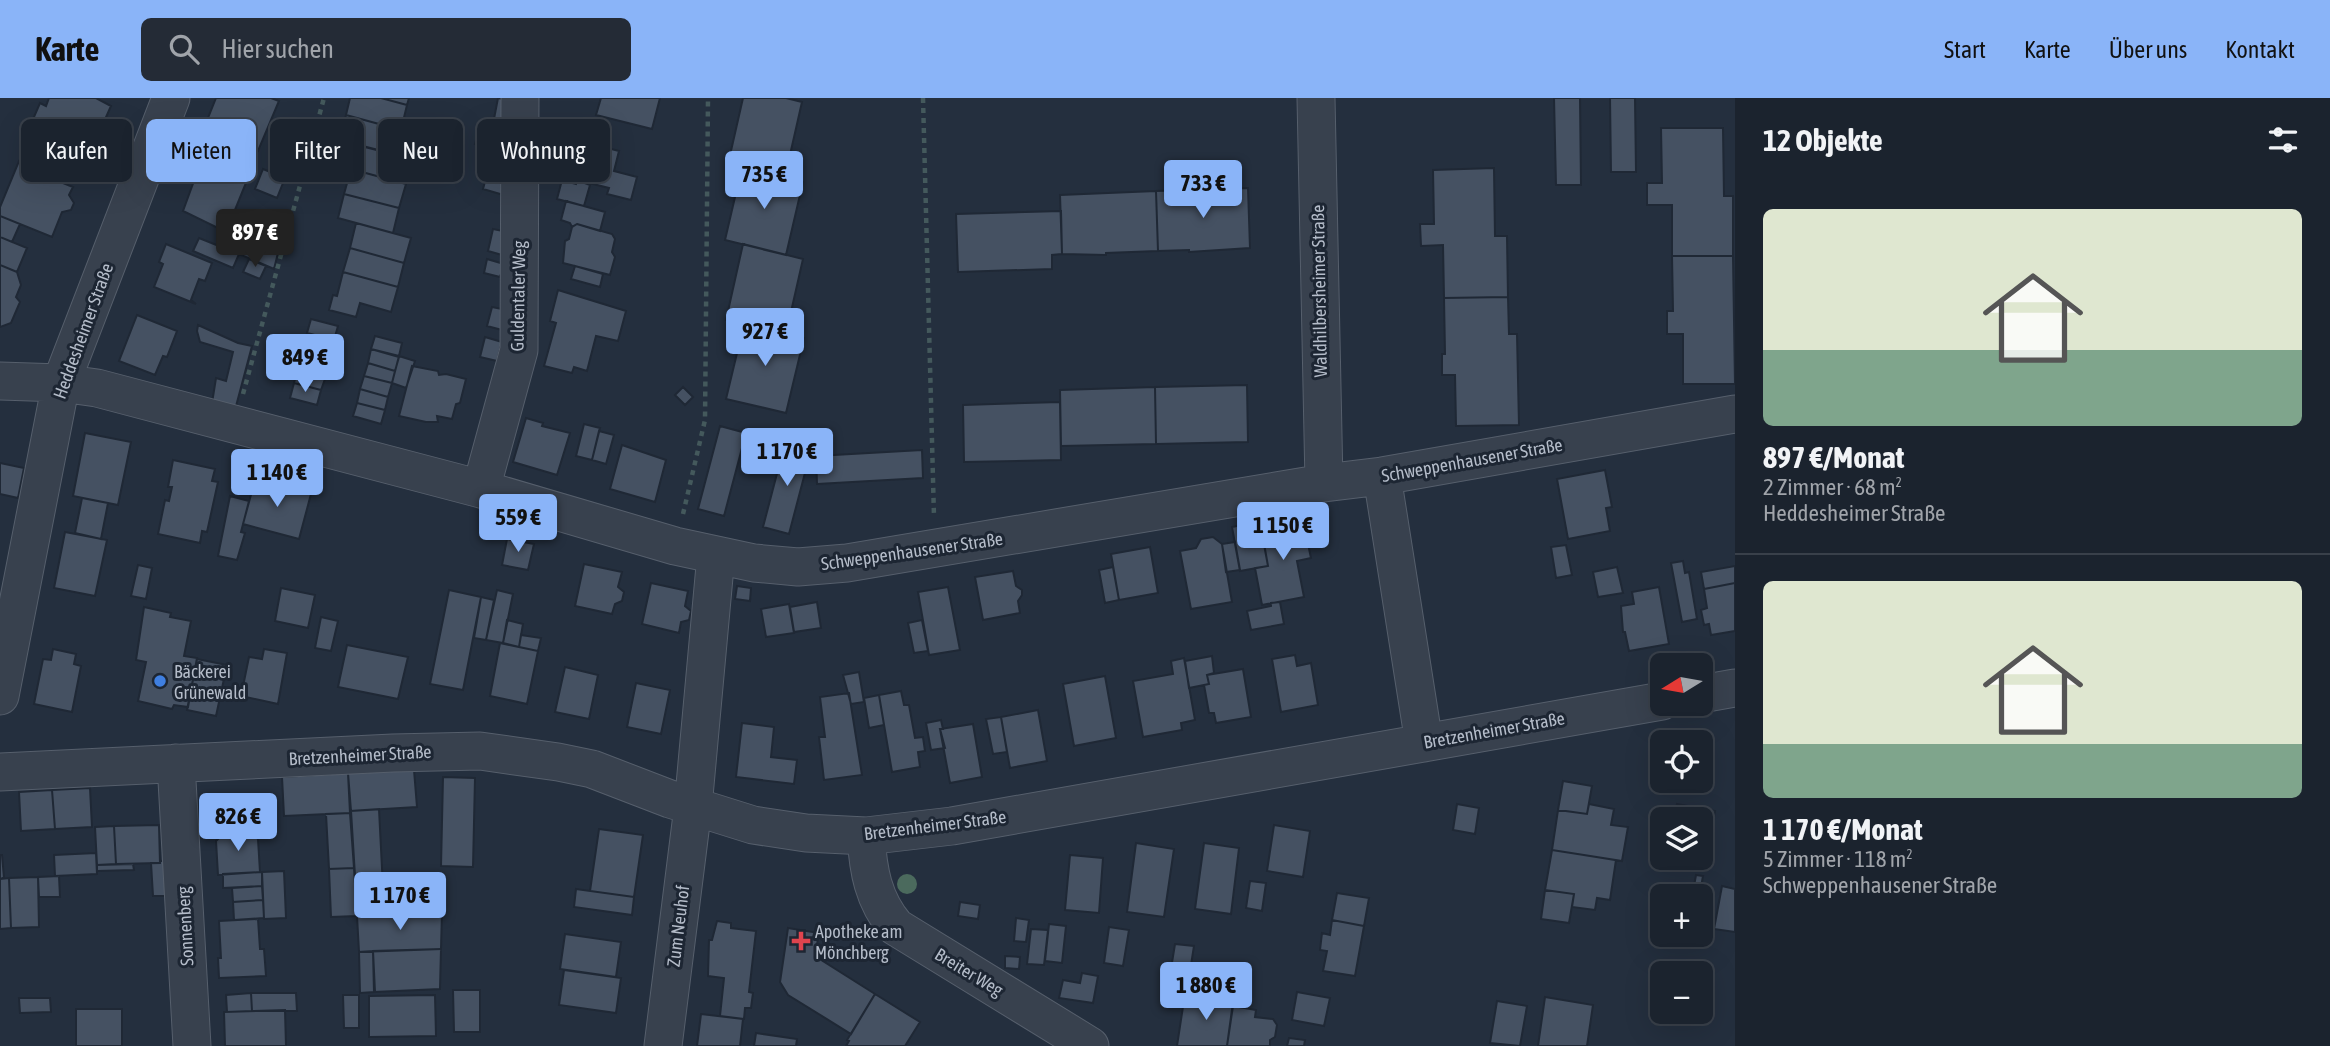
<!DOCTYPE html>
<html lang="de">
<meta charset="utf-8">
<style>
:root{--surface:#1b232e;--page:#242b36;--text:#f1f3f6;--muted:#a0a4aa;--line:#39404a;--accent:#8ab4f8}
body{margin:0;font-family:"Asap Condensed",sans-serif;background:var(--page);color:var(--text);height:100vh;display:flex;flex-direction:column;font-size:26px;white-space:nowrap}
*{box-sizing:border-box;margin:0}
p{font-size:23px;color:var(--muted)}
.icon{flex:none;width:38px;height:38px;fill:none;stroke:currentColor;stroke-width:2;stroke-linecap:round;stroke-linejoin:round}
.map{position:relative;flex:1;overflow:hidden}
.sheet{display:flex;flex-direction:column;background:var(--surface);width:595px}
.sheet>*{flex:none}
.guide{position:absolute;left:21px;top:21px;width:665px;height:63px;display:flex;gap:14px}
.needle{width:46px;rotate:259deg}
.fabs{position:absolute;left:1650px;top:555px;display:grid;gap:14px}
.fabs a{display:grid;place-items:center;width:63px;height:63px;border-radius:10px;background:var(--surface);box-shadow:0 7px 28px #0002,0 0 0 2px var(--line);font-size:35px}
.price{position:absolute;translate:-50% -60px;padding:0 16px;border-radius:7px;background:var(--accent);color:#111;font-size:23px;line-height:46px;filter:drop-shadow(0 2px 4px #0008)}
.price::after{content:'';position:absolute;left:50%;top:42px;width:21px;height:16px;margin-left:-10px;background:inherit;clip-path:polygon(0 0,100% 0,50% 100%)}
.price.on{background:#222;color:#fff}
ul{padding:0;list-style:none}
li{display:grid;align-content:center;gap:14px;height:371px;padding:0 28px}
li+li{border-top:2px solid var(--line)}
li span{display:grid;place-items:center;height:217px;border-radius:10px;color:#555}
li>.icon{margin-inline-start:auto}
span .icon{width:126px;height:126px;fill:#fffc;stroke-width:1}
li b{font-size:30px}
h2{display:flex;justify-content:space-between;align-items:center;height:84px;padding:0 28px;font-size:30px}
.tag{padding:0 24px;border-radius:10px;background:var(--surface);box-shadow:0 7px 28px #0002,0 0 0 2px var(--line);font-size:24px;line-height:63px}
.tag.on{background:var(--accent);color:#111}
header{display:flex;align-items:center;gap:42px;box-sizing:border-box;height:98px;padding:0 35px;background:var(--accent);color:#111}
header strong{font-size:33px}
nav{display:flex;gap:38px;margin-inline-start:auto;font-size:24px}
.search{width:490px;height:63px;background:var(--page);display:flex;align-items:center;gap:18px;box-sizing:border-box;padding:0 24px;border-radius:10px;color:var(--muted);font-size:26px}
main{display:flex;flex:1;min-height:0}
.map>svg:first-child{display:block}
.building{fill:#455162;stroke:#1f2835;stroke-width:2}
.lines{fill:none;stroke-linecap:round;stroke-linejoin:round}
.minor-casing{stroke:#565f6c;stroke-width:39}
.path{stroke:#44595c;stroke-width:4.5;stroke-dasharray:5 5;stroke-linecap:butt}
.minor{stroke:#38414e;stroke-width:37}
.tree{fill:#4b6a5d}
.shop-dot{fill:#3f7fe0;stroke:#1d2633;stroke-width:2.5}
.health-dot{fill:#e0444e;stroke:#1d2633;stroke-width:2.5}
.labels{text-anchor:middle;dominant-baseline:central;stroke-width:6;stroke-linejoin:round;paint-order:stroke}
.street-label{font-size:18px;fill:#b4bcc9;stroke:#1d2633}
.poi-label{font-size:18px;fill:#b4bcc9;stroke:#1d2633;text-anchor:start}
</style>
<header>
<strong>Karte</strong>
<div class="search"><svg class="icon" aria-label="search" viewBox="0 0 24 24"><circle cx="10" cy="10" r="6"/><path d="M15 15l6 6"/></svg>Hier suchen</div>
<nav><a>Start</a><a>Karte</a><a>Über uns</a><a>Kontakt</a></nav>
</header>
<main>
<div class="map">
<svg width="1735" height="948" viewBox="0 0 1735 948">
<rect width="100%" height="100%" fill="#242f3e"/>
<path class="building" d="M49,0H96L111,8L103,26L106,32L103,40L96,42L89,61L27,35L40,5L46,8Z
M216,0H271L279,3L258,53L204,30Z
M350,0H381L407,7L401,32L346,17Z
M381,0H409L407,7Z
M498,0L511,3L507,29L493,26Z
M601,0H660L652,31L596,17Z
M743,0H786L802,4L785,79L728,66Z
M1554,0H1580L1581,87H1556Z
M1610,0H1635L1636,74H1611Z
M346,17L401,32L394,56L339,42Z
M577,27L605,35L601,48L574,41Z
M480,29L498,34L493,51L475,46Z
M1661,30H1723L1724,98H1733V158H1672V107H1647V85H1662Z
M31,37L42,41L36,54L26,50Z
M42,41L73,54L68,68L36,55Z
M573,41L619,53L614,73L637,79L631,102L607,96L609,90L577,82L576,86L562,82Z
M208,47L254,66L248,80L202,61Z
M357,47L412,61L406,86L351,71Z
M202,61L248,80L226,134L183,113Z
M19,63L41,72L40,76L73,89L69,97L74,105L71,112L62,114L52,139L0,118V109Z
M742,69L803,84L786,157L725,142Z
M1494,70L1495,138H1507L1508,199L1444,200L1443,147L1421,148L1420,126H1434L1433,72Z
M263,71L285,80L277,100L255,91Z
M351,71L406,86L399,110L344,96Z
M487,76L511,82L507,98L483,91Z
M562,82L576,86L577,82L590,87L584,108L557,101Z
M1248,90L1250,150L1189,154V152L1158,153L1156,93Z
M1156,93L1158,153L1106,155V157L1062,156L1060,97Z
M344,96L399,110L393,135L338,120Z
M566,103L605,114L600,133L577,126L572,129L570,125L561,122Z
M1061,113L1062,156L1052,157V171L958,174L956,116Z
M0,118L20,126L12,144L0,139Z
M356,125L411,140L404,165L350,150Z
M577,126L612,136L615,141L612,154L615,159L610,177L563,165L565,143L569,141L572,129Z
M493,131L508,134L502,157L488,153Z
M0,139L27,150L17,174L0,167Z
M199,140L239,156L233,170L193,153Z
M245,141L278,155L274,171L239,156Z
M166,146L212,165L205,183L199,181L191,202L196,206L154,189L163,166L159,164Z
M743,146L803,161L786,236L726,222Z
M350,150L404,165L398,189L343,174Z
M1672,158H1733L1735,286H1683V236H1667V213H1673Z
M249,161L266,168L260,181L243,174Z
M487,161L504,166L500,179L484,175Z
M0,167L17,174L21,187L16,199L20,204L11,225L0,229Z
M575,168L603,176L600,189L571,181Z
M343,174L398,189L391,214L360,205L356,219L329,212L333,197L337,198Z
M558,192L626,213L618,243L596,238L587,273L574,269L572,275L544,268L556,225L550,223Z
M1508,199L1509,236H1517L1519,327L1456,328L1455,277H1442V256H1445L1444,200Z
M492,209L507,212L502,232L487,228Z
M137,217L177,233L167,259L163,258L155,277L119,263Z
M311,221L338,228L334,242L307,235Z
M744,226L804,240L786,315L726,301Z
M198,227L238,245L252,248L235,312L212,305L216,280L226,283L233,254L200,244L197,233Z
M307,235L334,242L331,255L304,248Z
M375,238L402,245L399,258L371,251Z
M485,239L502,244L497,263L480,259Z
M304,248L331,255L327,268L300,261Z
M371,251L399,259L395,273L368,265Z
M399,258L415,263L406,290L392,285Z
M300,261L327,268L325,281L297,274Z
M368,265L395,273L392,285L364,278Z
M412,268L438,273L439,277L446,276L466,281L460,305L456,306L452,321L437,318L438,324H426L399,318Z
M297,274L325,281L321,292L294,285Z
M364,278L392,285L388,299L360,291Z
M294,285L321,292L317,307L290,300Z
M1247,287L1248,344L1156,346L1155,289Z
M683,289L693,299L685,307L675,297Z
M1155,289L1156,346L1061,348L1060,292Z
M360,291L388,299L385,312L357,305Z
M1060,304L1061,362L964,364L963,307Z
M357,305L385,312L381,326L353,318Z
M526,320L543,325L542,328L570,335L557,377L513,364Z
M584,326L600,330L592,362L576,358Z
M720,328L746,335L724,418L698,411Z
M599,333L614,337L606,366L592,362Z
M85,335L131,344L118,407L73,398Z
M785,345L811,352L789,436L763,429Z
M622,347L666,362L655,404L610,391Z
M922,352L923,380L817,386L816,358Z
M173,362L215,371L212,383L218,384L207,434L202,433L200,445L158,436L165,402L169,403L172,389H168Z
M0,365L24,370L18,400L0,396Z
M1605,372L1612,409L1606,410L1610,433L1568,441L1557,381Z
M255,382L311,396L299,441L243,426Z
M230,398L249,403L241,434L245,435L237,462L218,458Z
M82,400L108,405L101,441L75,435Z
M1303,422L1311,460L1297,463L1304,499L1262,507L1255,470L1268,468L1261,430Z
M1252,425L1253,436L1262,434L1268,468L1240,473L1232,429Z
M65,434L107,442L95,498L54,490Z
M1213,439L1222,446L1232,504L1191,511L1180,453L1196,450L1201,441Z
M507,441L534,446L528,472L502,467Z
M1235,444L1240,472L1226,474L1222,446Z
M1566,447L1572,477L1556,480L1551,449Z
M1150,449L1158,495L1119,502L1111,456Z
M1683,463L1685,475L1689,474L1697,521L1682,524L1671,465Z
M584,466L622,474L618,489L624,494L622,503L615,506L612,516L575,508Z
M138,467L152,470L146,501L131,498Z
M1735,468V485L1704,491L1701,474Z
M1113,469L1119,502L1105,505L1099,472Z
M1617,469L1623,495L1598,499L1593,474Z
M1013,473L1016,488L1022,492V497L1018,503L1020,515L983,522L975,479Z
M651,485L688,493L685,508L691,513L689,522L681,524L679,535L642,526Z
M1735,485V533L1711,537L1709,526L1704,527L1701,512L1707,510L1704,491Z
M737,488L751,490L750,503L735,501Z
M948,489L960,552L929,557L918,494Z
M1659,489L1669,546L1629,553L1625,534H1623L1621,508L1634,506L1632,494Z
M281,490L315,497L308,530L275,523Z
M449,492L481,499L463,592L430,586Z
M497,492L513,496L503,545L486,542Z
M481,499L494,502L486,542L474,540Z
M817,504L821,530L794,534L790,509Z
M1280,504L1284,526L1251,532L1247,513L1271,508V505Z
M789,506L794,535L766,539L761,511Z
M144,509L171,515L170,519L191,523L184,558L197,560L188,609L174,607L172,611L138,603L146,564L136,562Z
M321,519L338,523L331,553L315,550Z
M507,522L523,526L519,549L503,545Z
M922,522L928,553L914,555L908,525Z
M521,537L541,540L538,553L519,549Z
M500,545L538,553L527,606L490,598Z
M347,547L408,559L398,601L338,589Z
M53,551L76,556L74,566L81,568L72,614L34,606L43,561L51,562Z
M264,551L287,555L278,606L241,598L249,559L262,561Z
M1295,557L1297,568L1311,565L1318,607L1281,614L1272,561Z
M1212,558L1214,575L1207,577L1209,586L1189,590L1185,563Z
M1184,560L1195,622L1181,625L1182,632L1143,639L1133,583L1173,576L1171,563Z
M197,561L227,567L216,618L187,612Z
M565,569L598,577L589,621L555,614Z
M1243,571L1251,619L1216,625L1214,615H1209L1204,587L1209,586L1207,577Z
M859,574L864,604L851,606L843,577Z
M1105,578L1116,640L1074,648L1063,586Z
M636,585L670,592L661,636L627,629Z
M901,593L904,607H909L915,640L923,639L925,653L918,654L920,669L892,674L879,597Z
M849,595L862,677L824,682L819,639H825L820,599Z
M879,597L884,627L869,630L864,600Z
M1038,612L1047,663L1010,670L1001,619Z
M1001,619L1007,654L993,656L986,621Z
M941,622L943,631H940L945,650L931,652L926,625Z
M742,625L774,629L771,659L797,662L794,686L736,679Z
M973,626L982,679L950,685L940,631Z
M414,672L417,709L351,713L348,675Z
M348,675L350,715L284,718L282,679Z
M443,679L475,680L473,769L441,768Z
M1563,683L1592,688L1587,716L1558,712Z
M90,690L92,729L55,731L52,692Z
M52,692L55,731L21,733L19,694Z
M1457,706L1479,710L1475,736L1453,732Z
M1589,706L1614,711L1611,727L1628,729L1622,763L1552,752L1558,712L1587,716Z
M1677,706L1715,713L1708,755L1701,754V721H1674Z
M379,711L383,790L356,794L351,713Z
M350,715L354,770L329,771L326,716Z
M159,727L160,765L116,766L114,728Z
M1274,727L1310,733L1303,779L1267,773Z
M114,728L116,766L97,767L95,729Z
M599,731L643,737L634,799L590,793Z
M248,733L258,741L260,774L218,777L216,743L225,734Z
M1136,745L1174,751L1164,819L1127,814Z
M1204,745L1239,750L1231,816L1195,811Z
M1552,752L1616,762L1610,802L1597,800L1595,812L1572,809L1574,796L1545,792Z
M96,755L97,776L55,778L54,757Z
M0,757H2L4,780L0,781Z
M1070,757L1103,760L1099,815L1065,812Z
M160,763H169L171,798H153L151,765H160Z
M133,766L134,772L97,773V767Z
M354,770L357,818L331,819L329,771Z
M284,773L286,820L264,821L262,774Z
M262,774V788L223,790V776Z
M1696,777L1703,778L1701,789L1694,788Z
M59,778L60,799H39L38,779Z
M38,779L39,829L11,830L9,780Z
M9,780L11,830L0,831V781Z
M1250,783L1266,785L1262,813L1246,810Z
M442,784V814L357,818L356,794L401,790V785Z
M262,788L263,802L233,804L232,790Z
M1722,788L1735,791V834L1714,831Z
M576,791L634,799L632,817L574,809Z
M1545,792L1574,796L1569,825L1541,821Z
M1337,795L1369,800L1364,828L1332,822Z
M263,802L264,820L234,822L233,804Z
M960,804L980,807L978,821L958,818Z
M442,814L441,851L359,854L357,818Z
M1016,820L1029,822L1026,844L1014,843Z
M258,821L260,851H264L266,878L219,880L218,860H221L219,823Z
M1332,822L1364,828L1355,878L1323,873L1327,853L1320,852L1322,835L1330,837Z
M717,823L731,825V830L756,833L749,894L753,895L751,910H745L744,921L720,918L724,880L708,878L709,842H712Z
M1049,826L1066,828L1062,865L1045,863Z
M1109,829L1129,832L1123,868L1104,865Z
M788,830L819,835L815,858L875,896L851,936L788,897L780,884Z
M1031,831L1048,832L1044,867L1027,866Z
M565,836L621,844L616,879L560,871Z
M1175,846L1194,848L1188,886L1169,883Z
M441,851L440,891L374,894L373,853Z
M373,853L375,894L360,895L359,854Z
M1005,858L1020,859L1019,871L1005,870Z
M564,872L621,880L616,915L559,907Z
M1082,875L1098,878L1093,905L1059,900L1063,882L1080,885Z
M453,892H480V934H454Z
M1209,894L1234,897L1227,948H1177L1184,902L1208,905Z
M1297,894L1330,900L1324,928L1292,922Z
M251,895H296L297,913H252Z
M251,895L252,913L227,914L226,897Z
M875,896L920,924L905,948H846L849,943L847,942Z
M343,897H359V930H344Z
M435,897L436,938L369,939V898Z
M1545,899L1593,907L1587,948H1538Z
M19,900H50L51,914L20,915Z
M1497,903L1527,908L1520,948L1490,945Z
M1233,908L1256,912L1255,919L1273,921L1277,927L1275,939L1270,942V948H1227Z
M76,911H122V948H76Z
M285,912L286,948H225L224,914Z
M701,916L743,921L740,948H697Z
M756,935L797,941L796,948H754Z
M1289,940L1305,942L1304,948H1287Z"/>
<g class="lines">
<g class="minor-casing">
<path id="minor" d="M1316,0L1324,385
M0,283L61,285L97,290L481,391L675,448L754,465L798,469L847,465L1324,385L1382,378L1735,316
M1382,378L1424,645
M481,391L519,252L520,0
M1701,596L1735,590
M0,598L61,285L171,0
M176,665L192,948
M0,674L393,655L480,653L558,664L592,671L670,701L753,727L806,735L866,738L952,728L1662,603
M866,738C868,772 873,802 896,829L1090,948
M663,948L693,709L716,457"/>
</g>
<path class="path" d="M923,0L934,419
M243,296L324,0
M683,416L705,322L708,0"/>
<use href="#minor" class="minor"/>
</g>
<circle class="tree" cx="907" cy="786" r="10"/>
<circle class="shop-dot" cx="160" cy="583" r="7"/>
<path class="health-dot" d="M797.5 832.5h7v7h7v7h-7v7h-7v-7h-7v-7h7z"/>
<g class="labels">
<g class="street-label">
<text transform="translate(1319 193) rotate(-91)">Waldhilbersheimer Straße</text>
<text transform="translate(518 198) rotate(-89)">Guldentaler Weg</text>
<text transform="translate(83 233) rotate(-70)">Heddesheimer Straße</text>
<text transform="translate(1472 362) rotate(-10)">Schweppenhausener Straße</text>
<text transform="translate(912 453) rotate(-8)">Schweppenhausener Straße</text>
<text transform="translate(1494 632) rotate(-10)">Bretzenheimer Straße</text>
<text transform="translate(360 657) rotate(-3)">Bretzenheimer Straße</text>
<text transform="translate(935 727) rotate(-7)">Bretzenheimer Straße</text>
<text transform="translate(185 828) rotate(-93)">Sonnenberg</text>
<text transform="translate(678 828) rotate(-83)">Zum Neuhof</text>
<text transform="translate(969 874) rotate(31)">Breiter Weg</text>
</g>
<g class="poi-label">
<text x="174" y="573">Bäckerei<tspan x="174" dy="21">Grünewald</tspan></text>
<text x="815" y="833">Apotheke am<tspan x="815" dy="21">Mönchberg</tspan></text>
</g>
</g>
</svg>
<div class="fabs">
<a><svg class="needle" viewBox="-14 -14 28 28"><path d="M0-13l5 13h-10z" fill="#e53935"/><path d="M0 13l5-13h-10z" fill="#a0a4aa"/></svg></a>
<a><svg class="icon" aria-label="locate" viewBox="0 0 24 24"><circle cx="12" cy="12" r="6"/><path d="M12 2v4M12 18v4M2 12h4M18 12h4"/></svg></a>
<a><svg class="icon" aria-label="layers" viewBox="0 0 24 24"><path d="M12 4l9 5-9 5-9-5zM3 14l9 5 9-5"/></svg></a>
<a>+</a>
<a>−</a>
</div>
<b class="price" style="left:764px;top:113px">735 €</b>
<b class="price" style="left:1203px;top:122px">733 €</b>
<b class="price on" style="left:255px;top:171px">897 €</b>
<b class="price" style="left:765px;top:270px">927 €</b>
<b class="price" style="left:305px;top:296px">849 €</b>
<b class="price" style="left:787px;top:390px">1 170 €</b>
<b class="price" style="left:277px;top:411px">1 140 €</b>
<b class="price" style="left:518px;top:456px">559 €</b>
<b class="price" style="left:1283px;top:464px">1 150 €</b>
<b class="price" style="left:238px;top:755px">826 €</b>
<b class="price" style="left:400px;top:834px">1 170 €</b>
<b class="price" style="left:1206px;top:924px">1 880 €</b>
<div class="guide">
<a class="tag">Kaufen</a>
<a class="tag on">Mieten</a>
<a class="tag">Filter</a>
<a class="tag">Neu</a>
<a class="tag">Wohnung</a>
</div>
</div>
<section class="sheet">
<h2>12 Objekte<svg class="icon" aria-label="filters" viewBox="0 0 24 24"><path d="M4 7h16M4 17h16"/><circle cx="9" cy="7" r="2"/><circle cx="15" cy="17" r="2"/></svg></h2>
<ul>
<li><span style="background:linear-gradient(#dfe7d0 65%,#7fa58c 0)"><svg class="icon" aria-label="home" viewBox="0 0 24 24"><path d="M3 11l9-7 9 7M6 9v11h12V9"/></svg></span><div><b>897 €/Monat</b><p>2 Zimmer · 68 m²</p><p>Heddesheimer Straße</p></div></li>
<li><span style="background:linear-gradient(#dfe7d0 75%,#7fa58c 0)"><svg class="icon" aria-label="home" viewBox="0 0 24 24"><path d="M3 11l9-7 9 7M6 9v11h12V9"/></svg></span><div><b>1 170 €/Monat</b><p>5 Zimmer · 118 m²</p><p>Schweppenhausener Straße</p></div></li>
</ul>
</section>
</main>
